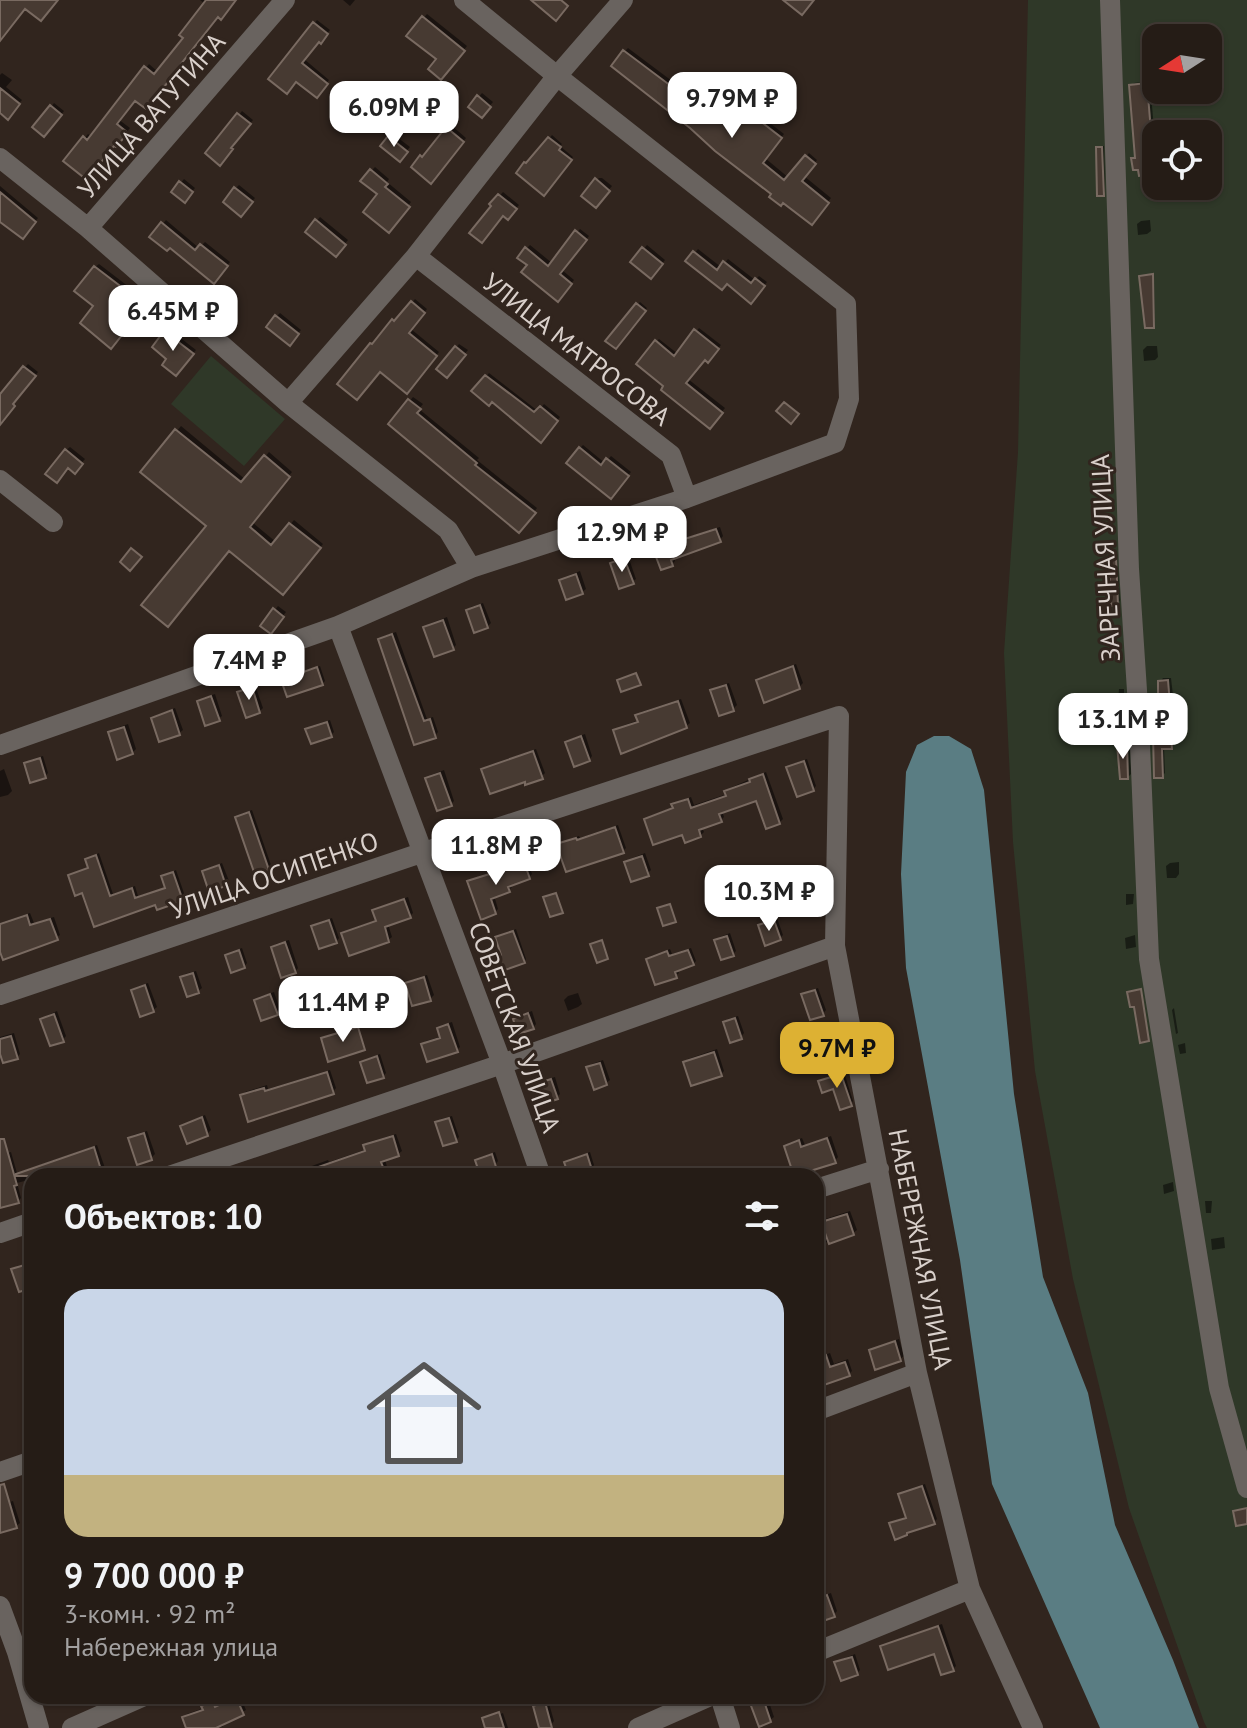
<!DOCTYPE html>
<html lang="ru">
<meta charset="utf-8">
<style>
:root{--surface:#251c16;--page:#312923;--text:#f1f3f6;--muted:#a3a1a1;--line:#423a35;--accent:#ddb133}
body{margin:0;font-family:"PT Sans",sans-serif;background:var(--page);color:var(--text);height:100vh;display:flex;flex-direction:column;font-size:30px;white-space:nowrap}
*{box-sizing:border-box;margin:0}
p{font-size:26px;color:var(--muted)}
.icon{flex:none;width:44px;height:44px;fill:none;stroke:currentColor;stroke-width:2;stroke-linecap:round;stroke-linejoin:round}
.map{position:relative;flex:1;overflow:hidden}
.panel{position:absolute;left:24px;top:1168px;width:800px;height:536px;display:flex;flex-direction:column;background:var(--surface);border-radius:24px;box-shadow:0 2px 6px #0004,0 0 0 2px var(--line)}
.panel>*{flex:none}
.needle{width:52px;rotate:258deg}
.controls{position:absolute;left:1142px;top:24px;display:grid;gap:16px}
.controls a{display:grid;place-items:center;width:80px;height:80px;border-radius:16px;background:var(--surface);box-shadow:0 2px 6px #0004,0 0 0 2px var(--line);font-size:40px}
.price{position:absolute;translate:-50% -68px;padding:0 18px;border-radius:16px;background:#fff;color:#222;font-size:26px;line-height:52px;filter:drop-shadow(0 2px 4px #0008)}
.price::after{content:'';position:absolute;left:50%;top:48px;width:24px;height:18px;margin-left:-12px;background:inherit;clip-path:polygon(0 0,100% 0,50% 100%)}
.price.on{background:var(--accent);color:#111}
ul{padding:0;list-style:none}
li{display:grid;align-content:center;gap:16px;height:424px;padding:0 40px}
li span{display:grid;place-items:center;height:248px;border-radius:24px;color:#555}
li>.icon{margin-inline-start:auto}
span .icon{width:144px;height:144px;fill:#fffc;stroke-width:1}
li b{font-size:34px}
h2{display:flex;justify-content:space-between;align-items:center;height:96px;padding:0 40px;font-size:34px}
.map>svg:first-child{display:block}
.green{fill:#2f3828;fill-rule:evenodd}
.water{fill:#5a7d83}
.shadow{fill:#0007}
.building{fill:#473a32;stroke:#796a61;stroke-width:2}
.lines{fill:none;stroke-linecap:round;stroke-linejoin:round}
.minor{stroke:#69635f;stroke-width:20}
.labels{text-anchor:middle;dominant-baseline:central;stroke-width:6;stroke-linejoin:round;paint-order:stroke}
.street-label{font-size:26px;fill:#d9d0cb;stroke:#31251e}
</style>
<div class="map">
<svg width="1247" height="1728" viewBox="0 0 1247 1728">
<rect width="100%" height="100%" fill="#31251e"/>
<path class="green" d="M1028,0H1247V1728H1207L1204,1722L1129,1508L1073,1279L1035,1071L1013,842L1004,653L1018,452ZM1156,38H1208V90H1156ZM1156,134H1208V186H1156Z
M211,356L285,419L244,466L171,404Z"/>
<path class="water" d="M934,736H949L971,749L984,790L1014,1094L1043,1277L1088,1393L1115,1525L1173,1660L1199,1728H1100L992,1484L960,1260L906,968L901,874L906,772L917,745Z"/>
<path class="shadow" d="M200,0H235L218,15L183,60L184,61L176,72L136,99L118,119L130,128L116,145L66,160L88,134L92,137L149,64L158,72L186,37L205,4Z
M343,0H355L350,6Z
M427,14L467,46L445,74L439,59L409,35Z
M317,20L330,30L321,41L319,40L304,59L329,80L317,95L297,79L270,78Z
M628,48L680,87L681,85L737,128L756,105L765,113L762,117L784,134L765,158L789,178L809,153L817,160L804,176L831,198L815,219L774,194L624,52Z
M2,73L12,80L6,87L22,100L12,112L0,109V75Z
M1150,81L1156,154V172L1133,159L1137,156L1131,86L1134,83Z
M482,93L493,102L482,115L471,106Z
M54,103L64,111L48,131L51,107Z
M242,111L253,120L233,144L235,145L223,160L239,115Z
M451,125L466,138L434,178L413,167Z
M393,134L410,147L400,159L383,146Z
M552,135L562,144L560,146L573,157L544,193L530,162Z
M1101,146H1104L1105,192L1103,194L1098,148Z
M375,167L389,179L387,182L411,202L392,227L380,194L363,180Z
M599,178H602L612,186L599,202L595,182Z
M184,179L195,188L185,200L174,191Z
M239,185L255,198L241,214L235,189Z
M0,186L38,218L26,233L0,220Z
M503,192L519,205L508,217L492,204Z
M320,217L348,240L336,255L307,232Z
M166,220L199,248L205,242L230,262L217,278L170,246L152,237Z
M1150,220L1151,231L1147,234L1138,235L1137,224L1141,221Z
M580,229L589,236L562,270L574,280L561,296L530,265L526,249L530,245L552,263Z
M647,245L665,260L655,273L633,261Z
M698,249L721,267L728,259L755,280L759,276L767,282L755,297L688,261Z
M99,264L129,287L125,293L142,307L114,343L96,306L95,267Z
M1154,274L1155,325L1154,326L1142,276Z
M415,299L427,309L411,329L439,352L410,388L372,344L398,319Z
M640,302L647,308L616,346L608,340Z
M280,313L301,330L289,343L276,317Z
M699,328L721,345L711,357L705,358L688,379L725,408L713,423L666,386L656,342L659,339L678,354Z
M169,329L196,350L176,373L169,359L154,347Z
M459,344L468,350L450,372L439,369Z
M1147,346H1157L1158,357L1155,360L1144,361L1143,350Z
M28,364L38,372L0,422V396Z
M489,373L538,411L544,404L560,417L544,437L492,399L474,391Z
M413,397L423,404L419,409L479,458L477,460L537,508L523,527L391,423Z
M181,426L246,480L269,452L292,472L252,522L276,542L294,520L323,544L286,588L143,472Z
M583,445L605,463L611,456L631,472L610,496L580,448Z
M70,447L85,459L75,471L66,450Z
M720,527L723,536L720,540L674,557L675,561L672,564L656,550L659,546Z
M1114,555H1117L1120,601L1117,603L1111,557Z
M628,556L636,579L632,582L612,563L615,560Z
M580,571L586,589L582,592L567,597L561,580L565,577Z
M483,603L491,623L487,627L468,610L471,607Z
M278,606L286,612L274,628L275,610Z
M447,617L456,645L453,648L425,627L429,624Z
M396,632L427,719L433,717L438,732L435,736L416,742L380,639L384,636Z
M796,664L803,683L799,687L758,680L762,677Z
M320,666L325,681L322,684L284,680Z
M1163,678H1171L1175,713L1173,715L1174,744L1171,747H1164L1165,773L1162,776L1155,734L1160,731V682Z
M729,683L737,705L733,709L720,714L712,691L716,687Z
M255,685L263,708L259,712L239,692L243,689Z
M1119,689H1124V700H1118Z
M215,694L222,716L218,719L199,702L203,698Z
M681,699L690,723L686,726L616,731L619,727L639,720L638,716L641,712Z
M175,708L183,730L179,733L153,718L157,715Z
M330,720L334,732L331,735L308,729L311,726Z
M128,724L136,749L132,753L110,733L114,729Z
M585,734L592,756L589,760L568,742L571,739Z
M1123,741H1130L1131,774L1128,777L1119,745Z
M536,749L545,773L541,777L484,770L487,766Z
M43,756L48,773L45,776L27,763L30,760Z
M807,759L816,786L813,789L789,768L792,764Z
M4,769L12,791L8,795L0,797V771Z
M444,770L454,801L451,804L428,778L431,775Z
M766,772L783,819L779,823L758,799L722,811L724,817L721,820L702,827L704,832L700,836L683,833L647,819L650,816L674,807V805L677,802L691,797L694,805L727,794L726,791L730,788Z
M252,810L271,865L268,869L237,818L241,814Z
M618,825L626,848L623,851L559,845L562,842L579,836L580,838Z
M99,853L113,894L135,886L138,896L167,887L163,877L176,870L185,896L182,899L156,902L95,924L83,891L70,876L73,873L90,867L87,859Z
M645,853L651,870L647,874L626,862L630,859Z
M526,857L532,874L529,877L510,883L512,887L509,890L494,895L498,909L495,912L469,882L473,879L510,866L513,862Z
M1179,862V874L1176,878H1167L1166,866L1170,863Z
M222,863L229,881L225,884L204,872L207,869Z
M1126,894H1134L1133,904L1126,905Z
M408,897L413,913L410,916L388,924L392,937L388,940L343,933L347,930L377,920L374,911L378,908Z
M30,913L34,923L54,917L60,935L56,938L0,946V923Z
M332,918L339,938L336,942L314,927L317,923Z
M777,918L783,935L780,938L760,926L763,922Z
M516,929L526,959L524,962L497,958L503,954L497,938Z
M730,933L736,951L733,954L717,941L720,937Z
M1135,935L1136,947L1126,949L1125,938Z
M289,940L298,968L295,972L273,947L276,944Z
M242,948L247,963L244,967L227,955L231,952Z
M691,948L696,961L693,964L677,969L679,973L675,976L648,959L651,956L670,949L672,954Z
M196,971L202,988L198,991L182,978L185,974Z
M427,975L434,995L430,999L407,984L411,980Z
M148,983L157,1007L153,1010L133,990L137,987Z
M818,988L826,1010L823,1014L803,995L807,992Z
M1141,989L1149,1038L1148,1039L1129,992Z
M274,992L280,1010L276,1014L256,1001L259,997Z
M578,993L582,1004L578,1007L568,1011L564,1000L568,996Z
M1174,1008L1178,1033L1176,1034L1172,1010Z
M57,1011L66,1036L63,1040L42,1019L46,1016Z
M532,1011L536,1024L533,1028L515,1019L519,1016Z
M738,1016L744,1033L741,1037L725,1023L728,1019Z
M452,1022L460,1047L456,1051L423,1045L426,1041L442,1036L439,1028L442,1025Z
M14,1033L20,1054L17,1057L0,1055V1037Z
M1185,1043L1186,1053L1180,1054L1178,1045Z
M717,1049L724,1071L721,1074L685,1063L688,1059Z
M380,1054L386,1073L383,1076L362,1063L366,1059Z
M603,1060L610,1080L606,1083L588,1068L592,1064Z
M330,1070L336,1088L333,1092L242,1096L245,1092L267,1085L268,1089Z
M844,1072L853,1101L851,1104L834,1087L821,1082L823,1079Z
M555,1077L560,1094L557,1097L542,1084L545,1080Z
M205,1115L211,1130L207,1134L182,1126L186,1123Z
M452,1116L459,1137L456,1140L437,1123L441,1119Z
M147,1131L155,1154L151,1158L138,1162L130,1139L133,1135Z
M396,1134L402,1151L398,1154L385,1159L387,1167L384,1170L366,1176H307L306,1170L309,1167L328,1160L329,1162L367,1149L366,1146L369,1142Z
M831,1136L838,1157L835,1161L786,1146L789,1143L802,1138L805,1145Z
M97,1145L105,1168L101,1171L86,1176H32V1179L17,1183L21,1198L18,1201L0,1206V1155L11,1152L17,1173Z
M495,1152L498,1161L495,1165L478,1160L481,1157Z
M590,1152L594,1165L591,1169L567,1162L570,1159Z
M1173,1182L1174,1191L1164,1194L1163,1185Z
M1205,1201H1212L1211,1213H1206Z
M850,1211L857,1230L853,1233L816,1246V1222Z
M1224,1237L1225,1248L1212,1250L1211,1239Z
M32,1262V1286L14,1270L17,1266Z
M899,1339L904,1356L900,1359L871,1351L874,1348Z
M830,1353L834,1364L848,1359L852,1371L849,1374L816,1386V1358Z
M32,1416V1433L26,1435L22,1422Z
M925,1484L937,1519L934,1522L891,1524L894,1521L908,1516L900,1494L903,1491Z
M13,1501L20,1523L16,1526L0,1531V1505Z
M831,1593L837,1611L834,1615L818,1600L822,1596Z
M942,1624L956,1666L953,1669L936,1651L882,1647L885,1644Z
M855,1654L860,1670L857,1673L837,1663L840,1660Z
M240,1696L246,1710L224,1722L225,1724L222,1727L188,1728L184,1717L187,1714L204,1708L207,1704L216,1700L218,1705Z
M275,1696H294L278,1704Z
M311,1696H326L312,1700Z
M767,1696L774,1717L770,1720L752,1703L756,1700Z
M548,1700L554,1721L551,1725L535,1706L539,1703Z
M503,1713L508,1728H487L485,1719Z"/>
<path class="building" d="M0,0H58L41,21L25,9L0,41Z
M206,0H236L221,20L218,17L181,64L182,65L146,109L135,101L117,124L128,133L116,147L114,146L87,180L63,161L83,136L87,140L144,66L154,74L183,38L179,35Z
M531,0H561L568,6L556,21Z
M783,0H814L802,15Z
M422,16L465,51L441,80L428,69L436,59L406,36Z
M313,22L328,34L321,44L319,42L302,63L328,84L317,98L296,82L287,94L268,79Z
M623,50L675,89L677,87L733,130L751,107L764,117L760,121L782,138L763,163L784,180L805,155L816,164L802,181L829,203L812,225L783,203L781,206L769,197L771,194L715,151L690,128L611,66Z
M1147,83L1153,156H1156V174L1139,176L1138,170H1133L1131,158H1135L1129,85Z
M0,88L20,104L8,120L0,113Z
M477,95L491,107L482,118L468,107Z
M50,105L62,115L44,137L32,127Z
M237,113L251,124L231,148L233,149L220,166L205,153Z
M446,127L464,142L431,184L411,167L420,155L422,157Z
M388,136L408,152L400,162L380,146Z
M548,137L561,147L559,150L572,160L544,196L516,173L524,162L526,163Z
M1096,147H1102L1104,196H1097Z
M370,169L388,184L385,187L410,207L389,233L363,212L377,194L360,181Z
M595,178L610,191L596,208L581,196Z
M179,181L193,192L185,203L171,192Z
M234,187L253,202L241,217L223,202Z
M0,192L36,222L23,239L0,222Z
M498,194L517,209L508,220L503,216L482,243L469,233L491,206L489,204Z
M315,219L346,245L336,257L305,232Z
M161,222L195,250L200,244L228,266L214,284L170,248L167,251L149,237Z
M575,230L587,240L560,274L572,284L558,302L521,272L527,265L517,258L525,247L548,266Z
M642,247L663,264L651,279L630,262Z
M693,251L717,270L723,261L751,283L755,278L765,286L751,304L727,284L722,290L685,261Z
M94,266L128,292L123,298L141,311L111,349L80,323L93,306L74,291Z
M1153,274L1154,328H1145L1139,276Z
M411,301L425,313L409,333L437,356L407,394L380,372L357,400L337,384L370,343L372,344L392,319L394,321Z
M636,303L646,311L616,349L605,341Z
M275,315L299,334L290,346L266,327Z
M694,329L719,349L708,363L705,360L686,383L723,413L710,429L661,390L663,386L636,364L655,340L674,356Z
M164,331L194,354L176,376L162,365L166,359L152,347Z
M455,346L466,355L447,378L436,369Z
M23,366L36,376L13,404L15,406L0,425V394Z
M485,375L534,412L540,406L558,421L541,443L492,402L489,406L471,391Z
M408,399L421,409L417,413L477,463L475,465L536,513L519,533L388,424Z
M784,402L799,414L791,424L776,411Z
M175,429L241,482L264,455L290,477L250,527L271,545L289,523L321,548L283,595L229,551L168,627L141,605L206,526L140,472Z
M579,447L601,465L606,458L629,476L611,499L566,463Z
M65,449L83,464L75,474L68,468L57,483L45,474Z
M716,529L721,542L671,560L673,566L661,570L653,549Z
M131,548L142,557L130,571L120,562Z
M1109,556H1116L1118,605L1111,606Z
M624,558L634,584L619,589L610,563Z
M576,574L583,594L566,600L559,580Z
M480,605L488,628L474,633L466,610Z
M273,608L284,617L271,634L260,626Z
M443,620L454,650L434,657L423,627Z
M392,634L424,721L430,719L436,738L414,745L378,639Z
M793,666L800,689L764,703L756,680Z
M317,667L323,685L287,697L281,680Z
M636,673L641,685L621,692L617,680Z
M1168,680L1170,705H1172V718H1170L1172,749H1162L1163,778H1154L1153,734L1158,733V681Z
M726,685L734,711L719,716L710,690Z
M252,687L260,713L246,718L237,692Z
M211,696L220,721L205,726L197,701Z
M678,701L687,728L621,754L613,730L638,722L635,715Z
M172,710L180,735L159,742L151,718Z
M327,722L332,737L311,744L305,729Z
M124,727L133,754L117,760L108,732Z
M581,736L590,761L574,767L565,742Z
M1127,743L1128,779H1120L1117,744Z
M533,751L543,779L525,785V782L490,794L481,769Z
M40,758L46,778L30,783L24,763Z
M804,761L814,791L797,797L786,767Z
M440,773L452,806L437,811L425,778Z
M763,774L780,824L766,829L756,801L719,814L722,822L699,830L701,837L685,843L682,835L653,845L644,819L673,808L671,804L688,799L691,808L726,796L724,791L750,782L749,779Z
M249,812L269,870L255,875L235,817Z
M615,827L624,853L566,872L556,844L576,838L577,840Z
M96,855L110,896L132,888L135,898L165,888L161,876L173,872L183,901L157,910L155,905L94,927L82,893L75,896L68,875L88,868L85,859Z
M642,856L649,876L631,882L624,862Z
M523,859L530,879L508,887L510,892L491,899L496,914L481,920L467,881L509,868L508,864Z
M219,865L226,886L209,892L202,871Z
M556,893L563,913L550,917L543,897Z
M404,899L411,918L385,927L389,942L349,956L341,933L376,921L372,910Z
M670,904L676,922L663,926L657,908Z
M27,915L30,925L50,919L58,940L3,960L0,952V924Z
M329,920L337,943L319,949L311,926Z
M774,920L781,940L765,946L758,925Z
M513,931L525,963L499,972L494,958L501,955L495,937Z
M727,936L734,956L721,960L714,940Z
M602,940L608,959L597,963L590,944Z
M285,942L296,973L281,978L271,947Z
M239,950L245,968L231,973L225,955Z
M688,950L694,965L675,972L677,978L655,985L646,959L667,951L669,956Z
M193,973L199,993L187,997L180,977Z
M424,977L431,1001L412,1006L405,983Z
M145,985L154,1012L140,1017L131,990Z
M1141,989L1149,1041L1140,1043L1134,1007H1130L1127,992Z
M815,990L824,1016L810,1020L801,994Z
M270,994L278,1015L261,1021L254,1000Z
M528,1013L534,1029L518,1034L513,1019Z
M54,1014L64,1042L50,1046L40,1019Z
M735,1018L742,1039L730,1043L723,1022Z
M448,1024L458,1052L427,1062L421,1044L440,1038L437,1028Z
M358,1027L365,1050L328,1062L321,1038Z
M11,1036L18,1059L3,1063L0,1054V1039Z
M714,1052L722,1076L691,1086L683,1062Z
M377,1056L384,1078L367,1083L360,1062Z
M600,1063L607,1085L594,1090L586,1067Z
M327,1072L334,1094L248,1122L240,1095L264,1088L265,1091Z
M841,1074L852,1106L840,1110L833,1089L822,1093L818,1081Z
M551,1079L558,1099L546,1103L539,1083Z
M202,1117L208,1136L187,1144L180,1126Z
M449,1118L457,1142L443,1146L435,1122Z
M144,1133L152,1160L137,1165L128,1138Z
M393,1136L399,1156L381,1162L385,1172L372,1176H298V1174L365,1151L363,1145Z
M827,1138L836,1163L794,1176L784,1146L799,1140L801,1147Z
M0,1139H4L17,1185L14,1186L19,1203L0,1208Z
M94,1147L102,1173L93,1176H16V1174Z
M492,1154L496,1167L479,1172L475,1160Z
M587,1154L592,1170L575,1176H569L564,1162Z
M847,1214L854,1235L829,1244L821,1222Z
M28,1264L32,1276V1288L19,1292L11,1269Z
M895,1341L901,1361L875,1370L869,1350Z
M826,1355L830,1367L845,1362L850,1376L821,1386L816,1373V1358Z
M4,1484L17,1528L0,1533V1485Z
M922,1486L935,1524L907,1533V1535L895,1540L889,1523L906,1518L898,1494Z
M1247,1508V1524L1236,1526L1233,1511Z
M827,1595L835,1617L823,1621L816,1599Z
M938,1626L954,1671L941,1675L934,1654L888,1670L880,1646Z
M852,1657L858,1675L841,1681L834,1662Z
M236,1697L244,1715L216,1728H186L182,1717L203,1710L201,1706L213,1702L215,1707Z
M763,1698L771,1722L759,1727L750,1703Z
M545,1702L552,1728H539L533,1706Z
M499,1712L504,1728H485L482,1718Z"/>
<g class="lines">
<path class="minor" d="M1110,0L1129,569L1139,721L1149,959L1219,1388L1247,1488
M0,158L88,228L288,403L448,530L471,568
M88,228L285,0
M416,256L671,455L687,498
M288,403L416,256L557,76L623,0
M0,480L53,522
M338,626L502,1064L541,1176
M0,745L338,626L471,568L687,498L835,443L849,399L846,304L557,76L464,0
M0,995L424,852L839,716L835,946L917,1373L970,1589L1033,1728
M169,1176L502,1064L835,946
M816,1189L879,1169
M0,1233L32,1222
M816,1411L917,1373
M0,1472L32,1461
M0,1606L17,1652L39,1728
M816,1652L970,1589
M720,1696L730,1728
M72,1728L144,1696
M638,1728L710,1696"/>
</g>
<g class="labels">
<g class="street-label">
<text transform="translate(151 115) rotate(-49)">УЛИЦА ВАТУТИНА</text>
<text transform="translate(577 349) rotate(38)">УЛИЦА МАТРОСОВА</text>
<text transform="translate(1105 558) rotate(-93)">ЗАРЕЧНАЯ УЛИЦА</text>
<text transform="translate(274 875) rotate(-19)">УЛИЦА ОСИПЕНКО</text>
<text transform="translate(515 1027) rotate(70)">СОВЕТСКАЯ УЛИЦА</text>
<text transform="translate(921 1249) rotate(79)">НАБЕРЕЖНАЯ УЛИЦА</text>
</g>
</g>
</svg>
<div class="controls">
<a><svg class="needle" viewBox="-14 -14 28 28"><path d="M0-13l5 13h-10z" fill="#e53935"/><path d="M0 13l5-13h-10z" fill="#a3a1a1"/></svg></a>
<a><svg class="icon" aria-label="locate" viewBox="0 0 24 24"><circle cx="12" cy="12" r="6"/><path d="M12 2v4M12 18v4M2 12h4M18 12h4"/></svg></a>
</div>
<b class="price" style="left:732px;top:140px">9.79M ₽</b>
<b class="price" style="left:394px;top:149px">6.09M ₽</b>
<b class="price" style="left:173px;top:353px">6.45M ₽</b>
<b class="price" style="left:622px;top:574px">12.9M ₽</b>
<b class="price" style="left:249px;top:702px">7.4M ₽</b>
<b class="price" style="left:1123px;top:761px">13.1M ₽</b>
<b class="price" style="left:496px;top:887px">11.8M ₽</b>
<b class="price" style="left:769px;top:933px">10.3M ₽</b>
<b class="price" style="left:343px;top:1044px">11.4M ₽</b>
<b class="price on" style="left:837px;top:1090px">9.7M ₽</b>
<section class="panel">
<h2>Объектов: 10<svg class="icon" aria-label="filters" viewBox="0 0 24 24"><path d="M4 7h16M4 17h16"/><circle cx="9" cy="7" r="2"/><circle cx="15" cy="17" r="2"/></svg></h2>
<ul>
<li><span style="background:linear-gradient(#c9d6e8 75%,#c2b280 0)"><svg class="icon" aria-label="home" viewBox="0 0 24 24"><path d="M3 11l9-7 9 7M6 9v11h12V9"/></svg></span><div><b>9 700 000 ₽</b><p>3-комн. · 92 m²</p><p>Набережная улица</p></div></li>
</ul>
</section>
</div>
